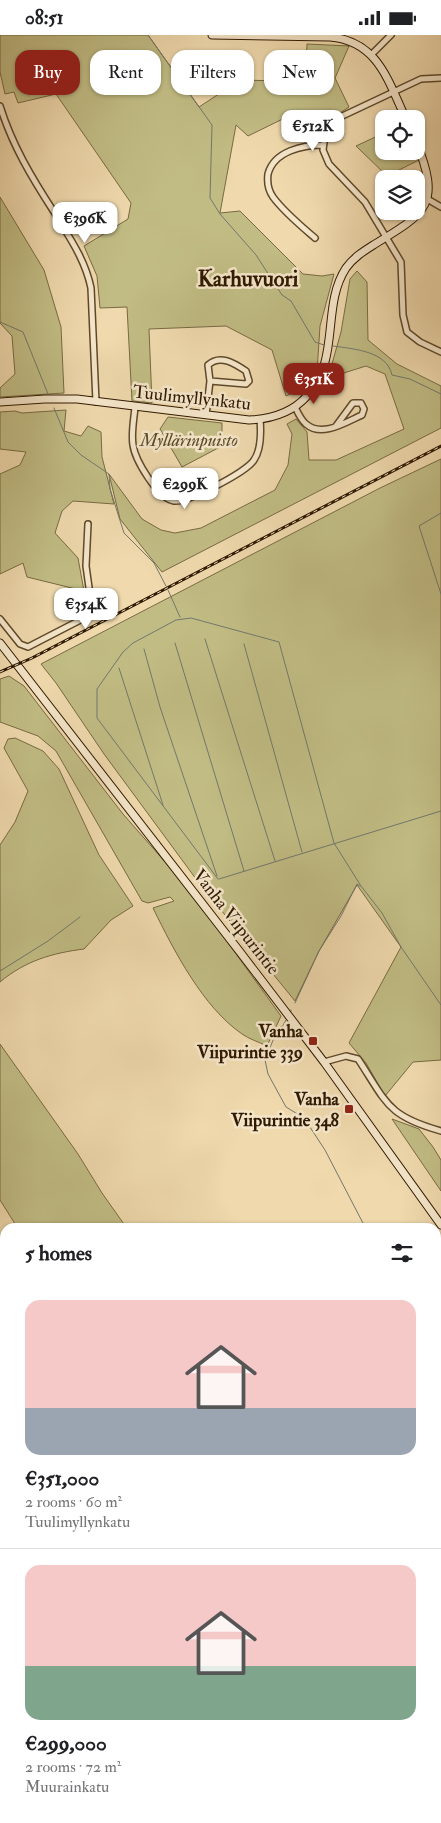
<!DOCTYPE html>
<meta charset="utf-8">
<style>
:root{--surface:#fff;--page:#f6f6f6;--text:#202124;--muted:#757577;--line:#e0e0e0;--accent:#8f2418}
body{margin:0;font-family:"IM FELL Double Pica",serif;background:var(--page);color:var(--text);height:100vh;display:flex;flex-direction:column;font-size:19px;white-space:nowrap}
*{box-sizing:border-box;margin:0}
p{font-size:16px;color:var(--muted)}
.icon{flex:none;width:28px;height:28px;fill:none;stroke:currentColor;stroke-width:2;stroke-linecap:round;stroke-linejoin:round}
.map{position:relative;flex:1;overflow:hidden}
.drawer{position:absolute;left:0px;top:1188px;width:441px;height:601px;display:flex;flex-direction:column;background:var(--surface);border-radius:15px 15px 0 0;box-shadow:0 1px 4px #0004}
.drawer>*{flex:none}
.hud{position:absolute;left:15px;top:15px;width:411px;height:45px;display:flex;gap:10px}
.buttons{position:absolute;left:375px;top:75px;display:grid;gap:10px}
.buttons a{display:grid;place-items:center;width:50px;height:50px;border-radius:10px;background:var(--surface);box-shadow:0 1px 4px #0004;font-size:25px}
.price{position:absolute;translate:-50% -42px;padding:0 11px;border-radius:10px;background:#fff;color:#222;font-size:16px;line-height:32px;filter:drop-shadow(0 1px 2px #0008)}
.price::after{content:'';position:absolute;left:50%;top:30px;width:15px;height:11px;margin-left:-8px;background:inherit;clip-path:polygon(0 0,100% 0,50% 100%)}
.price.active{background:var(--accent);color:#fff}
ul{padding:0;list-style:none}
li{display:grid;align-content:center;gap:10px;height:265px;padding:0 25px}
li+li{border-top:1px solid var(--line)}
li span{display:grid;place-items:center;height:155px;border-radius:15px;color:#555}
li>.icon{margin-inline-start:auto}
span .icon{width:90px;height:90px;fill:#fffc;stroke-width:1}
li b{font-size:21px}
h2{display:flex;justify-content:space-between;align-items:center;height:60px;padding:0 25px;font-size:21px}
.pill{padding:0 18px;border-radius:15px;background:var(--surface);box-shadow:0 1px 4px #0004;font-size:18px;line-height:45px}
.pill.active{background:var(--accent);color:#fff}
.status{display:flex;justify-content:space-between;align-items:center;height:35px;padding:0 25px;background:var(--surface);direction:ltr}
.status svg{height:14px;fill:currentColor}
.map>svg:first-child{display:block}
.green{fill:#c1bc84;stroke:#786a42}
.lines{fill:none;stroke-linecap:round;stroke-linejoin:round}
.stream{stroke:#72786d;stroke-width:1}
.street-casing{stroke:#5f492b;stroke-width:8}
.secondary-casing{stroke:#2f1900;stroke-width:9}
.street{stroke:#f5e6ca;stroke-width:5}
.secondary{stroke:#f5e6ca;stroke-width:7}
.rail-casing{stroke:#2f1900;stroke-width:3}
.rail{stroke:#f5e6ca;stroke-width:1;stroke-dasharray:4;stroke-linecap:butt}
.poi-dot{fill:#8f2418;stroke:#f5e6ca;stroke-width:2}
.labels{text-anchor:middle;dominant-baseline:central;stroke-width:5;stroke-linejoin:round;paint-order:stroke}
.street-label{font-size:18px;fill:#2f1900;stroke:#f5e6ca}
.park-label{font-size:18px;font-style:italic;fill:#5b4a28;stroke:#f5e6ca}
.poi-label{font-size:18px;font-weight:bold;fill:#2f1900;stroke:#f5e6ca;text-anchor:end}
.district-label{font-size:22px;font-weight:bold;fill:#2f1900;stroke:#f5e6ca}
</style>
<div class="status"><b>08:51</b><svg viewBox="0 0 49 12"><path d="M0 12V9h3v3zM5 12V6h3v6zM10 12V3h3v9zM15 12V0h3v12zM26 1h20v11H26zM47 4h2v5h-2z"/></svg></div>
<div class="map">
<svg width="441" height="1788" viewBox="0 0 441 1788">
<rect width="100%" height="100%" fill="#efd9ad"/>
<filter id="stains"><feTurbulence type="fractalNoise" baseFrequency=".004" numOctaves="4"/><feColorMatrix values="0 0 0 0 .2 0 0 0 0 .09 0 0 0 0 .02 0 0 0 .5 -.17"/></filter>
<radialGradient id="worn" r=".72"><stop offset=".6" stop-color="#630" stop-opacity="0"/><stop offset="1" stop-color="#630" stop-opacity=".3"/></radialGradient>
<path class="green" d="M0,0H148L199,72L240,45L280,46L306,33L307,9L349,11L335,43L349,72L329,85L323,78H295L248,101L236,90L220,178L240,176L303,239L322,241L334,239L320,291L317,337L307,352L286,361L272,315L226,291L149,294L152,368L132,366L127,272L100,273L97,241L84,211L128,184L131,168L56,59L18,68L14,57L5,59L0,37Z
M384,98V116H415L419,125L387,141L356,111Z
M0,162L44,235L61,292L64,358L0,362V353L15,339L12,301L0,288Z
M357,236L367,247L368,305L397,329L441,351V393L162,537L120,484L109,439L142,484L161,495L175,498L201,493L275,455L288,430L292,399L287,389L296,384L307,397L309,425H336L404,394L385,339L366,331L328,343L341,297L350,244Z
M66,375L64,396L81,401L88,391L101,397L102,422L114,469L73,466L62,476L55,498L78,523L84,556L27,542L23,528L0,539V439L20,430L26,417L0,414V377L15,376L22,378Z
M168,382L222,388V411L182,432L160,394Z
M441,424V1025L413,1027L385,1061L366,1028L349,1008L401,912L357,850L319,916L295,966L199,848L104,719L56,648L41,629L380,453Z
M9,641L24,651L123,779L166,828L210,883L281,981L267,1011C259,1007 249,1004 242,999C203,972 174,916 153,873L174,866L170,862L148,868L142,866L56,716L38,701L0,687V644Z
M15,703L43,716L59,734L99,820L133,871L111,885L84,914C52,918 25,926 0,947V810L15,787L28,756L4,713L8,704Z
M0,1009L78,1119L102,1158L126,1192H17L0,1165Z
M392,1084L419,1094L433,1112L441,1125V1156Z
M436,1781L441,1785V1788H376L380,1784H436Z"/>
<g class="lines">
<path class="stream" d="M148,0L212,90L210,163L220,179L256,220L282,260L291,266L315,307L324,310
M0,287L23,297L48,359
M333,311C354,314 387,316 392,340L410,344L441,359
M54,373L68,407L81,420L109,439L110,454L124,498L154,528L166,551
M441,478L419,491L441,559
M168,555L180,582
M205,604L275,826
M175,608L244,836
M244,609L302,817
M144,614L160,672L217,841
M119,633L163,770
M218,844L97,683V654L123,617L133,608L176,585L191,583L279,607L334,808L361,851L382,878L401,912L441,970
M219,844L441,776
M0,936L48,906L80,882
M295,968L319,916L341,881L357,849L360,851
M291,976V975
M286,985L282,992L281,991L276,998L265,1025L268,1039L286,1072L304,1083L325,1115L365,1192
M436,1353L441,1362"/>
<g class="street-casing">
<path id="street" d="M372,19L391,0
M441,43L421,44L336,84L325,100L323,115L329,129L365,167L401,227L403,280L407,297L420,307L441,317
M0,71C12,110 32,143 54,177C69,202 85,224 91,253L96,367
M429,165L441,172
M315,203C301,191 284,177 273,162C268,155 267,147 268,139C274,116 303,110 323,110
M135,372C134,384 131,398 133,410C135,425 158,464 174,466C187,468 247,437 254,425C261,415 261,396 260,384
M295,372C298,378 301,385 306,389C322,403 346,387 362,380L364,374L361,368H353L336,391
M206,380L210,346L246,349L249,346L246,336C234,328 220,319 208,330L210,346
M0,584L20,609L28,612L90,580L92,574L86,531L88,489
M324,1027L346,1021L358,1024C387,1068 387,1081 441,1096
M436,1645L441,1643
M0,1668L5,1698
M18,1784V1788
M294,1788L296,1784"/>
</g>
<g class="secondary-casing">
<path id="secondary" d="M212,0L330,2C378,6 388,46 406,84
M0,367L45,364H77L249,385C271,384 292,378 307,361C341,324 321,271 346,233C354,222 364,216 375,209C428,177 441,169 416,106
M0,608L240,917L324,1027L441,1190"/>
</g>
<use href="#street" class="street"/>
<use href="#secondary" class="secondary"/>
<g class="rail-casing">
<path id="rail" d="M0,637L32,623L441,411"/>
</g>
<use href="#rail" class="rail"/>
</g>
<g class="poi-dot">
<rect x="308" y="1001" width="10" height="10" rx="2.5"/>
<rect x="344" y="1069" width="10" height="10" rx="2.5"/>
</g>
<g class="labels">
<g class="street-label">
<text transform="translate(192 363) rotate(6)">Tuulimyllynkatu</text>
<text transform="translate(236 887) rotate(52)">Vanha Viipurintie</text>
</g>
<g class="park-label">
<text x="189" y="405">Myllärinpuisto</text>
</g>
<g class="poi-label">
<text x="303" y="996">Vanha<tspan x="303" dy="21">Viipurintie 339</tspan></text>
<text x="339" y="1064">Vanha<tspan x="339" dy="21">Viipurintie 348</tspan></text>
</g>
<g class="district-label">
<text x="248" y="244">Karhuvuori</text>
</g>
</g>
<rect width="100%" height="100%" filter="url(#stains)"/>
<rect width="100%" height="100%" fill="url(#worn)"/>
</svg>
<div class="buttons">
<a><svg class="icon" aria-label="locate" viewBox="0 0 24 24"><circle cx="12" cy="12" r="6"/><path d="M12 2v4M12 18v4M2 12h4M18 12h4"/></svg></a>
<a><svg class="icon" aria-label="layers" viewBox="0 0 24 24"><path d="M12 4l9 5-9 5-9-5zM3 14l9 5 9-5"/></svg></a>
</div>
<b class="price" style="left:313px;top:117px">€512K</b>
<b class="price" style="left:85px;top:209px">€396K</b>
<b class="price active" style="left:314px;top:370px">€351K</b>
<b class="price" style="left:185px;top:475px">€299K</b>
<b class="price" style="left:86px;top:595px">€354K</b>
<div class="hud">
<a class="pill active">Buy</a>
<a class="pill">Rent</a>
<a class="pill">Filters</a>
<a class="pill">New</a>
</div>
<section class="drawer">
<h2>5 homes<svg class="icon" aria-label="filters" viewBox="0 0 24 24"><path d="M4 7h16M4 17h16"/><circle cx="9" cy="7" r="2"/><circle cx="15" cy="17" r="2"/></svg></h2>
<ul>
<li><span style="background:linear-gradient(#f6c9c9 70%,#9aa5b1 0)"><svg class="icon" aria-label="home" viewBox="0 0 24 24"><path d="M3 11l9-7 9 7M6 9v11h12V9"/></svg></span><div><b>€351,000</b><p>2 rooms · 60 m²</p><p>Tuulimyllynkatu</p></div></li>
<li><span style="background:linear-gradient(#f6c9c9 65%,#7fa58c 0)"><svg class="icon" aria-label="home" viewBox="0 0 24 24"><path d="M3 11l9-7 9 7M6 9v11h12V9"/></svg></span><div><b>€299,000</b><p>2 rooms · 72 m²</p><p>Muurainkatu</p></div></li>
</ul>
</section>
</div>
